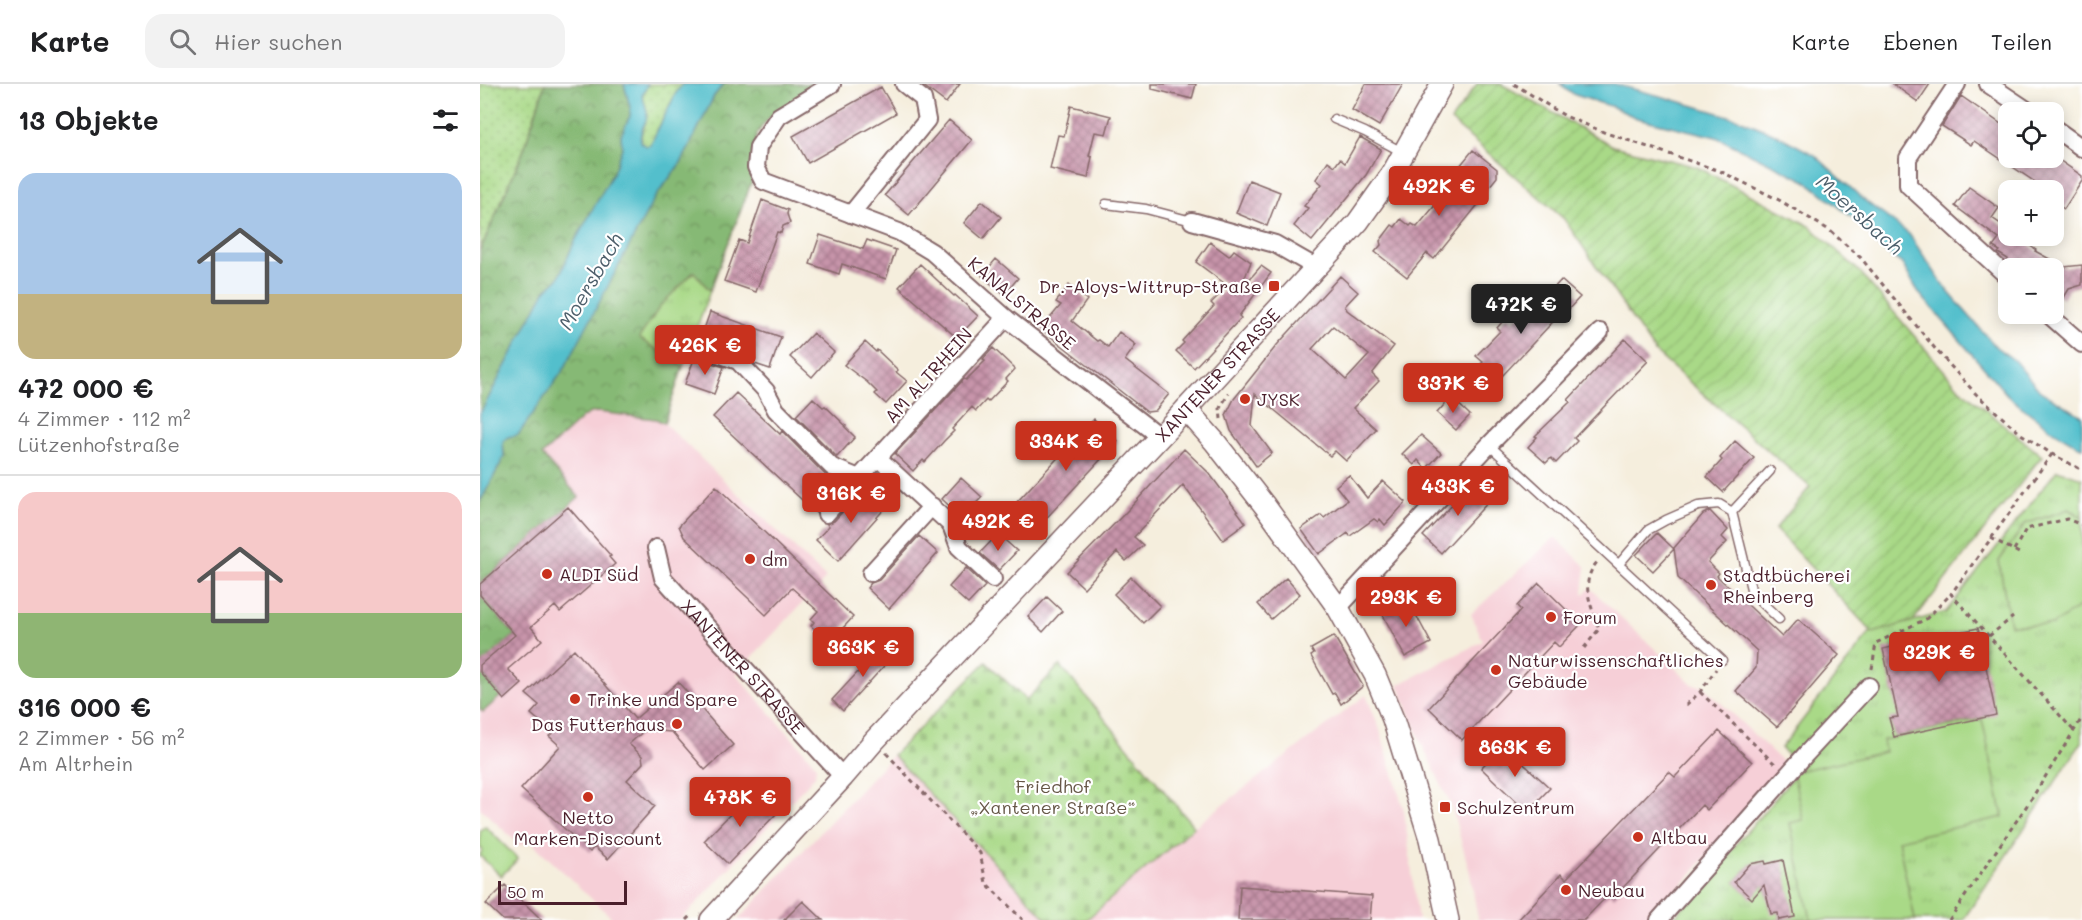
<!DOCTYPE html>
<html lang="de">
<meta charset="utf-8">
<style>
:root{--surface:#fff;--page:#f2f2f2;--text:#202124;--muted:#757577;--line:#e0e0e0;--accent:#c8321e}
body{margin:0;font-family:Mali,sans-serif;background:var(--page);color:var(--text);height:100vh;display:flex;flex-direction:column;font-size:22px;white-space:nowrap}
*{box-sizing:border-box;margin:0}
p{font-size:20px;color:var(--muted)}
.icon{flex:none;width:33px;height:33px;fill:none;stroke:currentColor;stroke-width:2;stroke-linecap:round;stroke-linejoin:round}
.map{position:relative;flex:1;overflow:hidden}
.panel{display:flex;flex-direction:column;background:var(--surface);width:480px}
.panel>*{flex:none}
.tools{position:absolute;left:1518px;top:18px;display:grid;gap:12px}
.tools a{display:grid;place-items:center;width:66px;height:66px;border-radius:12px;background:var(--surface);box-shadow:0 3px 15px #0003;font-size:30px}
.scale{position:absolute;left:18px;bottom:15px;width:129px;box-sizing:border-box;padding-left:6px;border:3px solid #4a1f2b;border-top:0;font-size:16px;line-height:21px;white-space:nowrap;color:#4a1f2b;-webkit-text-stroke:4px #fff;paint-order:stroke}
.price{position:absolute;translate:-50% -51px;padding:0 14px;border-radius:6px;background:var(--accent);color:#fff;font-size:20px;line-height:39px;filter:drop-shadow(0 2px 3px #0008)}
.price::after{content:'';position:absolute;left:50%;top:36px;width:18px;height:14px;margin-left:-9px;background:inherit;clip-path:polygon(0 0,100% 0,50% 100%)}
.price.current{background:#222;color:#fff}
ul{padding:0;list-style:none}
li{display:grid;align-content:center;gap:12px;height:318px;padding:0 18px}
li+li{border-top:2px solid var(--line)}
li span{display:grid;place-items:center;height:186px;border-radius:18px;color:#555}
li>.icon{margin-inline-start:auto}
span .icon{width:108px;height:108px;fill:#fffc;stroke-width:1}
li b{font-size:26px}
h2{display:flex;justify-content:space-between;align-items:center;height:72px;padding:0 18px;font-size:26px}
header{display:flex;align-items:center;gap:36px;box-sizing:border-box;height:84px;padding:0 30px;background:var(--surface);border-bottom:2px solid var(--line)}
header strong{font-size:28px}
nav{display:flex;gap:33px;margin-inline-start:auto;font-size:21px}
.search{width:420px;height:54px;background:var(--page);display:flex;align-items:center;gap:15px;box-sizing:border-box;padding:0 21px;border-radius:18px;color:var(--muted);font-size:22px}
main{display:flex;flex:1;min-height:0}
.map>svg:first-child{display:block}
.built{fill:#f6cfd7}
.grass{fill:url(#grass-dots);stroke:#7a7c59;stroke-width:1.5}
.forest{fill:url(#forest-crowns);stroke:#686c50;stroke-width:1.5}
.cemetery{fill:url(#cemetery-stones);stroke:#7a7c59;stroke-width:1.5}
.park{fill:url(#park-tufts);stroke:#7a7c59;stroke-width:1.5}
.garden{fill:url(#garden-furrows);stroke:#7a7c59;stroke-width:1.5}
.pitch{fill:#a9d987;stroke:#7a7c59;stroke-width:1.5}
.water{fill:#52bfcc;stroke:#4e6f7c;stroke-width:1.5}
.building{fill:url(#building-cross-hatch);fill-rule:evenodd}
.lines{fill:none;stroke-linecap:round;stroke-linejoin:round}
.service-casing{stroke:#866769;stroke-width:11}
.minor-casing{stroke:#866769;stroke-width:20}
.tertiary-casing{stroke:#866769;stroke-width:24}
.path{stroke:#866769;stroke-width:3;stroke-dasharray:4.5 4.5;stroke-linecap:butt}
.service{stroke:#fff;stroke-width:8}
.minor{stroke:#fff;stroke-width:16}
.tertiary{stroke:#fff;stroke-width:21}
.poi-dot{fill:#c8321e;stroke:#fff;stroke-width:2}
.labels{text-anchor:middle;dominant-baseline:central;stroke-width:4.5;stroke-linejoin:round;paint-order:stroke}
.poi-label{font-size:18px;fill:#4a1f2b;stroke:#fff;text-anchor:start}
.street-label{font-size:18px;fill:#4a1f2b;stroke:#fff}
.park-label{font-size:18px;fill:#665747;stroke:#fff}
.water-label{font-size:20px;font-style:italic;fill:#4d5f6b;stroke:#fff}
</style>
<header>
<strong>Karte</strong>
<div class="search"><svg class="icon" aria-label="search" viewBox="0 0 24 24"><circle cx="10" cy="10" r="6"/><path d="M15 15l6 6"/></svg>Hier suchen</div>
<nav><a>Karte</a><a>Ebenen</a><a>Teilen</a></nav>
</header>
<main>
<section class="panel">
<h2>13 Objekte<svg class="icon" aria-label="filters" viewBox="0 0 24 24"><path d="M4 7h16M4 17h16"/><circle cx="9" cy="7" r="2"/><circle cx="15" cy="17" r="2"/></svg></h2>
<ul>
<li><span style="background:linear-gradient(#a9c7e8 65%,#c2b280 0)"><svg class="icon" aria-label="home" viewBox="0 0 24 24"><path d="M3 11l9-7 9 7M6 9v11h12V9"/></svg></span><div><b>472 000 €</b><p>4 Zimmer · 112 m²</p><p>Lützenhofstraße</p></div></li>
<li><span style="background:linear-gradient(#f6c9c9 65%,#8fb573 0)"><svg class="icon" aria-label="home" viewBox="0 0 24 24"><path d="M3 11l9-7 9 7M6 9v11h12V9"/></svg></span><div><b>316 000 €</b><p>2 Zimmer · 56 m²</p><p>Am Altrhein</p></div></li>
</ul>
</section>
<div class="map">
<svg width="1602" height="836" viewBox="0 0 1602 836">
<defs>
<pattern id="grass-dots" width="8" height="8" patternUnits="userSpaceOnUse" patternTransform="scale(1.5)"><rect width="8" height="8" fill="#a9d987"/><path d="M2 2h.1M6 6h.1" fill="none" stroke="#93ba75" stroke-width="1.8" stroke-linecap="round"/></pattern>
<pattern id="forest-crowns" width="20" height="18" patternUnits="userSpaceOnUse" patternTransform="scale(1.5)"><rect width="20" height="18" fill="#86b974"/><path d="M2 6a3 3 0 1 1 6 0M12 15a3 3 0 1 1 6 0" fill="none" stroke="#70965f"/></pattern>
<pattern id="cemetery-stones" width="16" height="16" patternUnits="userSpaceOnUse" patternTransform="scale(1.5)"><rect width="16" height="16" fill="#a9d987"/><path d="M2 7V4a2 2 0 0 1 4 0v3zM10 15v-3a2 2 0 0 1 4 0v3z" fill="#93ba75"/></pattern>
<pattern id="park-tufts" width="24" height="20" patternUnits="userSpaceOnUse" patternTransform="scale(1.5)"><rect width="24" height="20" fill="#a9d987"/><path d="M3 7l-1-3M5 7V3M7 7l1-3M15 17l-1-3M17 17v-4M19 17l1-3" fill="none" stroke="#93ba75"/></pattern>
<pattern id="garden-furrows" width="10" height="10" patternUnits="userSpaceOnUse" patternTransform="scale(1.5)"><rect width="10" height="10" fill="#a9d987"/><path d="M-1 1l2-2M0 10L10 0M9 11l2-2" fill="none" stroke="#93ba75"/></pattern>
<pattern id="building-cross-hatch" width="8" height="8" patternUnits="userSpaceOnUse" patternTransform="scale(1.5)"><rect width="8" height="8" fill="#c794aa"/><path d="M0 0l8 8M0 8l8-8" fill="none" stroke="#a4788b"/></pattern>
</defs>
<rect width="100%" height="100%" fill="#fff"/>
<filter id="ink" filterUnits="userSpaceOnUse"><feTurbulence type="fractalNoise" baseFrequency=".0167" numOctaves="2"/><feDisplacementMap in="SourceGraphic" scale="12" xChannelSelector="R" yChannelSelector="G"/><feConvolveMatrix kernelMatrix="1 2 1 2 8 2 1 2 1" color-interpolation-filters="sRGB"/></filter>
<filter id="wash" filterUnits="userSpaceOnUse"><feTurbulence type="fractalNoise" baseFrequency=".008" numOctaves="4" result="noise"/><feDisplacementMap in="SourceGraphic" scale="24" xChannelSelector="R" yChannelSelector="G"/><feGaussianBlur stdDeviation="1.35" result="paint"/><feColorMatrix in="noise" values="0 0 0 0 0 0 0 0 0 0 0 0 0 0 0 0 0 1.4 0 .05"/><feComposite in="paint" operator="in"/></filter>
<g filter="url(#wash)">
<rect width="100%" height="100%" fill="#f5eedd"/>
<path class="built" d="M118,328L176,335L184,339L346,494L256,590L336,681L335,692L201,836H134L48,755L41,762L0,724V625L4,627L21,612L0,588V581L34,551L0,511V500L99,413L62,371L103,333Z
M1075,453L1106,483L1103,508L1104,510L1110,504L1213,601L1223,602L1306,681L1171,836H998L990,789L971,721L944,665L918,601L1003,557L991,530Z
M886,611L899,643L924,727L938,836H606L714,743Z
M413,671L568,836H258Z"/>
<path class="grass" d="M0,0H65L43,68L0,167Z
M168,0H203L197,7L170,61L166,62L160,59C162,35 173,39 162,12Z"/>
<path class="forest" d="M65,0H144L150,23V32L141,51L142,64L133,89L94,159L78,195L65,207L0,330V167L43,68Z
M244,0H342L294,29L283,41L277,50L270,87L272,97L230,207L213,188L160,254L203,283L184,339L176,335L118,328L110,329L103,333L62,371L99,413L0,500V418L24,373L23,357L28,353L38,351L83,285L174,115L202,77L234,12Z
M0,511L35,551L0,581Z
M0,588L21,612L3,628L0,625Z"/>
<path class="cemetery" d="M506,578L546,616L580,581L714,743L606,836H568L413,671Z"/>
<path class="park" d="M214,188L230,207L203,283L159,254L181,221Z
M1577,386L1602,394V658L1483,836H1192L1320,685L1301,664L1392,546L1394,548L1466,528Z"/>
<path class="garden" d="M997,0H1021L1133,62L1217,83L1330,142L1377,185L1478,303L1562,372L1433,537L1393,549L1295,445L1330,403L1175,268L1084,135L971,37Z"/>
<path class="pitch" d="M1589,425L1602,433V521L1572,541H1530L1519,477L1545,440Z
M1502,635L1523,733L1418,756L1435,836H1331L1310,739L1323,736L1313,688L1405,668L1403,656Z
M5,742L38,775L21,792L0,772L2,766L0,764V747Z"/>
<path class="water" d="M144,0H168L162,12C174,41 161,34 160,58L166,62L170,61L197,7L203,0H244L234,12L202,77L174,115L84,285L38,351L28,353L23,357L24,373L0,418V330L65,207L78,195L94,159L133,89L142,64L141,51L150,32V23Z
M1080,0H1134L1184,13L1259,35L1295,50L1335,71L1384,116L1429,150L1466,205L1516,263L1534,276L1560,307L1602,332V364L1575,348L1530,314L1439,209L1422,180L1398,162L1383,142L1326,97L1236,53L1157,34L1133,23L1095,11Z"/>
<g id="blocks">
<path class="building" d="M441,0H480L466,19Z
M672,0H716L712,15L672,5Z
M886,0H923L899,42L872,26Z
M1413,0H1450L1438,18Z
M401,3L416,29L328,79L313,52Z
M1481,12L1528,45V74H1576L1602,92V97L1584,125L1574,118V106H1550L1555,98L1494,57L1491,61L1462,42Z
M591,22L631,32L626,50L615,48L609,72L612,73L608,94L570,85L578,51L584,52Z
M469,36L492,56L429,131L405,111Z
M880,53L901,65L886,91L832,157L814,142L828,124L824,122L842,100L836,95L848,77L855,82L860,75L865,79Z
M993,66L1017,85V93L1001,113V117L954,175L947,169L927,193L895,168L901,161L900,157L912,141L915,143L921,135L930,142L932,140L937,143L957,119L955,117L981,84L979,83Z
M769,96L800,108L787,142L756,129Z
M1489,103L1519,124L1512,134L1528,145V152H1542L1551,157L1549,161L1556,166L1555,167L1584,183L1602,181V201L1589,205L1583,215L1574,209V184L1533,183L1527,177L1528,175L1518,169L1520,167L1513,163L1519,155L1475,122Z
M282,116L308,126L307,130L310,139L303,142L301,149L297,148L276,208L244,197L259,156L267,159Z
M502,117L521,133L503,155L484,139Z
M340,151L383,165L387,156L416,166L406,195L362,180L359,190L330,180Z
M730,158L749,172L754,166L771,178L760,206L781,182L791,189L759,232L761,234L714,284L696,267L704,259L702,257L734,222L731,219L748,202L716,178Z
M516,175L538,194L524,211L502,192Z
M440,180L474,212L475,211L498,232L477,254L419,203Z
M860,192L878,208L865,222L867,226L914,262L892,290L899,297L873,324L896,345L866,377L855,367L850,372L775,310L772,342L792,369L776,382L751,347L746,331L754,315L797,261ZM853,242L889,271L866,296L832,265Z
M1081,196L1100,213L1085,229L1083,227L1008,307L991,290L1003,278L996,272L1020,247L1017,244L1028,231L1033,237L1045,225L1050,230Z
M589,201L607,216L592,237L617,257L619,256L628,263L639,248L656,261L645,276L689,310L675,327L667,328L561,245L581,221L576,218Z
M230,228L301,253L290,285L275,280L262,267L234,257H220Z
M333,249L354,268L332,293L310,273Z
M1145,255L1168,277L1094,354L1097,357L1076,379L1071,374L1066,379L1048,363L1057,353L1055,352L1090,318L1088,316Z
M385,258L396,268L397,266L418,286L416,288L427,297L406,320L395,310L397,308L387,298L364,281Z
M513,264L535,285L526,295L528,297L508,318L506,316L496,327L492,323L472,345L474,347L464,357L445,378L443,376L433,387L415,370L484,295L486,296L505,277L503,275Z
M213,278H228L244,283L234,310L205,300Z
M256,309L300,350L302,347L357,403L338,423L336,429L233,333Z
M971,313L990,331L976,346L957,329Z
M333,314L343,323L345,322L366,342L365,343L375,353L357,373L316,332Z
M614,335L638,357L559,442L535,420Z
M941,351L961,369L946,385L938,376L934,381L922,370Z
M1255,357L1274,374L1243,408L1227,393L1242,376L1240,374Z
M704,365L729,389L766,439L743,456L703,401L654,453L663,461L646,477L637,468L604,504L587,488L649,425Z
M869,391L887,414L903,397L926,418L905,441L900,435L898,438L894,435L870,452L868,449L839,470L821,445L841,431L844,434L867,416L856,402Z
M481,394L502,413L482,434L462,415Z
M995,397L1013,413L961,469L943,452Z
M236,402L373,533L353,555L349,552L346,555L331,542L334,538L331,535L338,527L312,504L286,531L204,453L199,442Z
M386,402L407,422L358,477L336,456L349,442L347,440L354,437Z
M88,423L131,472L129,473L135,480L80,528L75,522L51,543L62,556L28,585L42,600L24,616L0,588V581L35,551L0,511V500Z
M1230,427L1248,446L1242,453L1247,458L1228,478L1239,489L1237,492L1302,553L1318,535L1359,571L1297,643L1256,607L1276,584L1277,567L1198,494L1194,464L1223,430Z
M1177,449L1194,465L1173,487L1156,471Z
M518,450L537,467L519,486L500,469Z
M439,452L458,469L409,525L387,504L391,499L399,496Z
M486,484L505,502L488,520L469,503Z
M651,493L680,522L663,539L634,510Z
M806,494L820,510L791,535L778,520Z
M1059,499L1101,540L1079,563L1074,558L982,656L949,624L1041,526L1037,522Z
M567,513L582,527L563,548L548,533Z
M928,516L951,559L925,573L902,529Z
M1498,544L1516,631L1414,653L1409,634L1418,633L1403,565Z
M854,552L883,602L861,620L855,609L852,610L831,572L834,570L831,565Z
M403,561L414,571L363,627L352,616Z
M94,565L155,635L198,598L253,661L225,686L192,648L165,646L149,660L162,672L163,679L147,696L175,722L128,775L114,763L110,768L41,705L80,662L69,652L73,649L51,630L59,621L46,610Z
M1239,647L1272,678L1227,726L1222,721L1134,813L1130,809L1104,836H1038L1081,790L1086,795L1189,688L1195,693Z
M1023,661L1070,704L1047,728L1001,684Z
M273,707L296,730L248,780L224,757Z
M1303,776L1315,833L1299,836L1298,829L1291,830L1284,801L1272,815L1254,798L1270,780L1285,777L1286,780Z
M25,801L62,836H23L6,820Z
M760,802L892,812L890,836H758Z
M323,817L343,836H304Z"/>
</g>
</g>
<g filter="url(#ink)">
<use href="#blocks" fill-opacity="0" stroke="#866769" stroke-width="1.5"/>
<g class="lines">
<g class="service-casing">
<path id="service" d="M854,35L885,48L924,69
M626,120L666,125L712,137
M1009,361L1242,576
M1290,387L1252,428L1272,509L1299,535
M1139,480L1168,446L1186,436L1218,422L1239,420L1252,428"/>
</g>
<g class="minor-casing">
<g id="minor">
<path d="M352,0L299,32L278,63L276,83L283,97L419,148L452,168L526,234L680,353"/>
<path d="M1477,0L1428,74V101L1528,193"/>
<path d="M1508,0L1550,28"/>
<path d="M1574,44L1602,64"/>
<path d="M371,130L447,36L443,15L424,0"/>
<path d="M712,137L795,160L837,184"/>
<path d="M1568,230L1602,260"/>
<path d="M212,268L230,267L258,277L286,307L296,326L352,383L379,394L526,234"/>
<path d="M398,374L471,441L479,463L513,495"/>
<path d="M346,430L379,394"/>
<path id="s1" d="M176,464L183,494L363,693"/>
<path d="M391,489L452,422"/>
<path d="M858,524L1009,361L1120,248"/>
<path d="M1179,836L1326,670L1389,602"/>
</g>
</g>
<g class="tertiary-casing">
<g id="tertiary">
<path d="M706,325L735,358L785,422L858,524L895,591L913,635L950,755L968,836"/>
<path id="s2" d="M231,836L363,693L394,657L706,325L878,138L912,90L962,0"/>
</g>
</g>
<path class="path" d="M1034,0L1085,32L1126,49L1240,87L1299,116L1349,146L1381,174L1457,267L1496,310L1541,350L1572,370L1602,386
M741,335L740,324L749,309
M1572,370L1471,510L1594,647
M1511,454L1541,470
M1534,466L1546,445L1587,435L1602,441
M1509,552L1533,533
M1104,564L1119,545C1111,520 1098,498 1119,476
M1392,585L1396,559L1446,535L1471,510
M1220,608L1296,681
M1206,621L1220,608L1236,585
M406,669L500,769L506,799L543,836
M207,836L213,830
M1469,836L1552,714L1602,634"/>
<use href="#service" class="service"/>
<use href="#minor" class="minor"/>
<use href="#tertiary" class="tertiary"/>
</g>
</g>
<g class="poi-dot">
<rect x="788" y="196" width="12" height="12" rx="3"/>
<circle cx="765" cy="315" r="6"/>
<circle cx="270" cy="475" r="6"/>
<circle cx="67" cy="490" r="6"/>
<circle cx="1231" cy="501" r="6"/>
<circle cx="1071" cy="533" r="6"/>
<circle cx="1016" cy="586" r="6"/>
<circle cx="95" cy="615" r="6"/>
<circle cx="197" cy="640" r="6"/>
<circle cx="108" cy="713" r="6"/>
<rect x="959" y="717" width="12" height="12" rx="3"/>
<circle cx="1158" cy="753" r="6"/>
<circle cx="1086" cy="806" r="6"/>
</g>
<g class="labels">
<g class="poi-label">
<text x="782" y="202" text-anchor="end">Dr.-Aloys-Wittrup-Straße</text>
<text x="777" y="315">JYSK</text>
<text x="282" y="475">dm</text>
<text x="79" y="490">ALDI Süd</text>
<text x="1243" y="491">Stadtbücherei<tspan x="1243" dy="21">Rheinberg</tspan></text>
<text x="1083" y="533">Forum</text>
<text x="1028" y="576">Naturwissenschaftliches<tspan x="1028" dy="21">Gebäude</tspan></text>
<text x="107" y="615">Trinke und Spare</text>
<text x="185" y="640" text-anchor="end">Das Futterhaus</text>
<text x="977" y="723">Schulzentrum</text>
<text x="108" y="733" text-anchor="middle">Netto<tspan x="108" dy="21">Marken-Discount</tspan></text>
<text x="1170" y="753">Altbau</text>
<text x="1098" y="806">Neubau</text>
</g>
<g class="street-label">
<text transform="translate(542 219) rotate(40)">KANALSTRASSE</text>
<text transform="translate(448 291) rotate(-48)">AM ALTRHEIN</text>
<text stroke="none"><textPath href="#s2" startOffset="744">XANTENER STRASSE</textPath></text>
<text stroke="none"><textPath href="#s1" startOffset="150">XANTENER STRASSE</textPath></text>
</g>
<g class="park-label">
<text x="573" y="702">Friedhof<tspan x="573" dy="21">„Xantener Straße“</tspan></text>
</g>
<g class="water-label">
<text transform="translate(1380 130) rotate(42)">Moersbach</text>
<text transform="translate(110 197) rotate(-60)">Moersbach</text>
</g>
</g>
</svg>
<div class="tools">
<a><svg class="icon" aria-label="locate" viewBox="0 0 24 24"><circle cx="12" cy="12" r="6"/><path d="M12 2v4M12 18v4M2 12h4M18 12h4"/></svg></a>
<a>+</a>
<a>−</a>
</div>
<div class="scale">50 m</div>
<b class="price" style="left:959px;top:133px">492K €</b>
<b class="price current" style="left:1041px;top:251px">472K €</b>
<b class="price" style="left:225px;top:292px">426K €</b>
<b class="price" style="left:973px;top:330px">337K €</b>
<b class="price" style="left:586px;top:388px">334K €</b>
<b class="price" style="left:978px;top:433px">433K €</b>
<b class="price" style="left:371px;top:440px">316K €</b>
<b class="price" style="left:518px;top:468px">492K €</b>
<b class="price" style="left:926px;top:544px">293K €</b>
<b class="price" style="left:383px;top:594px">363K €</b>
<b class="price" style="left:1459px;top:599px">329K €</b>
<b class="price" style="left:1035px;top:694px">863K €</b>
<b class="price" style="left:260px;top:744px">478K €</b>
</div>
</main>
